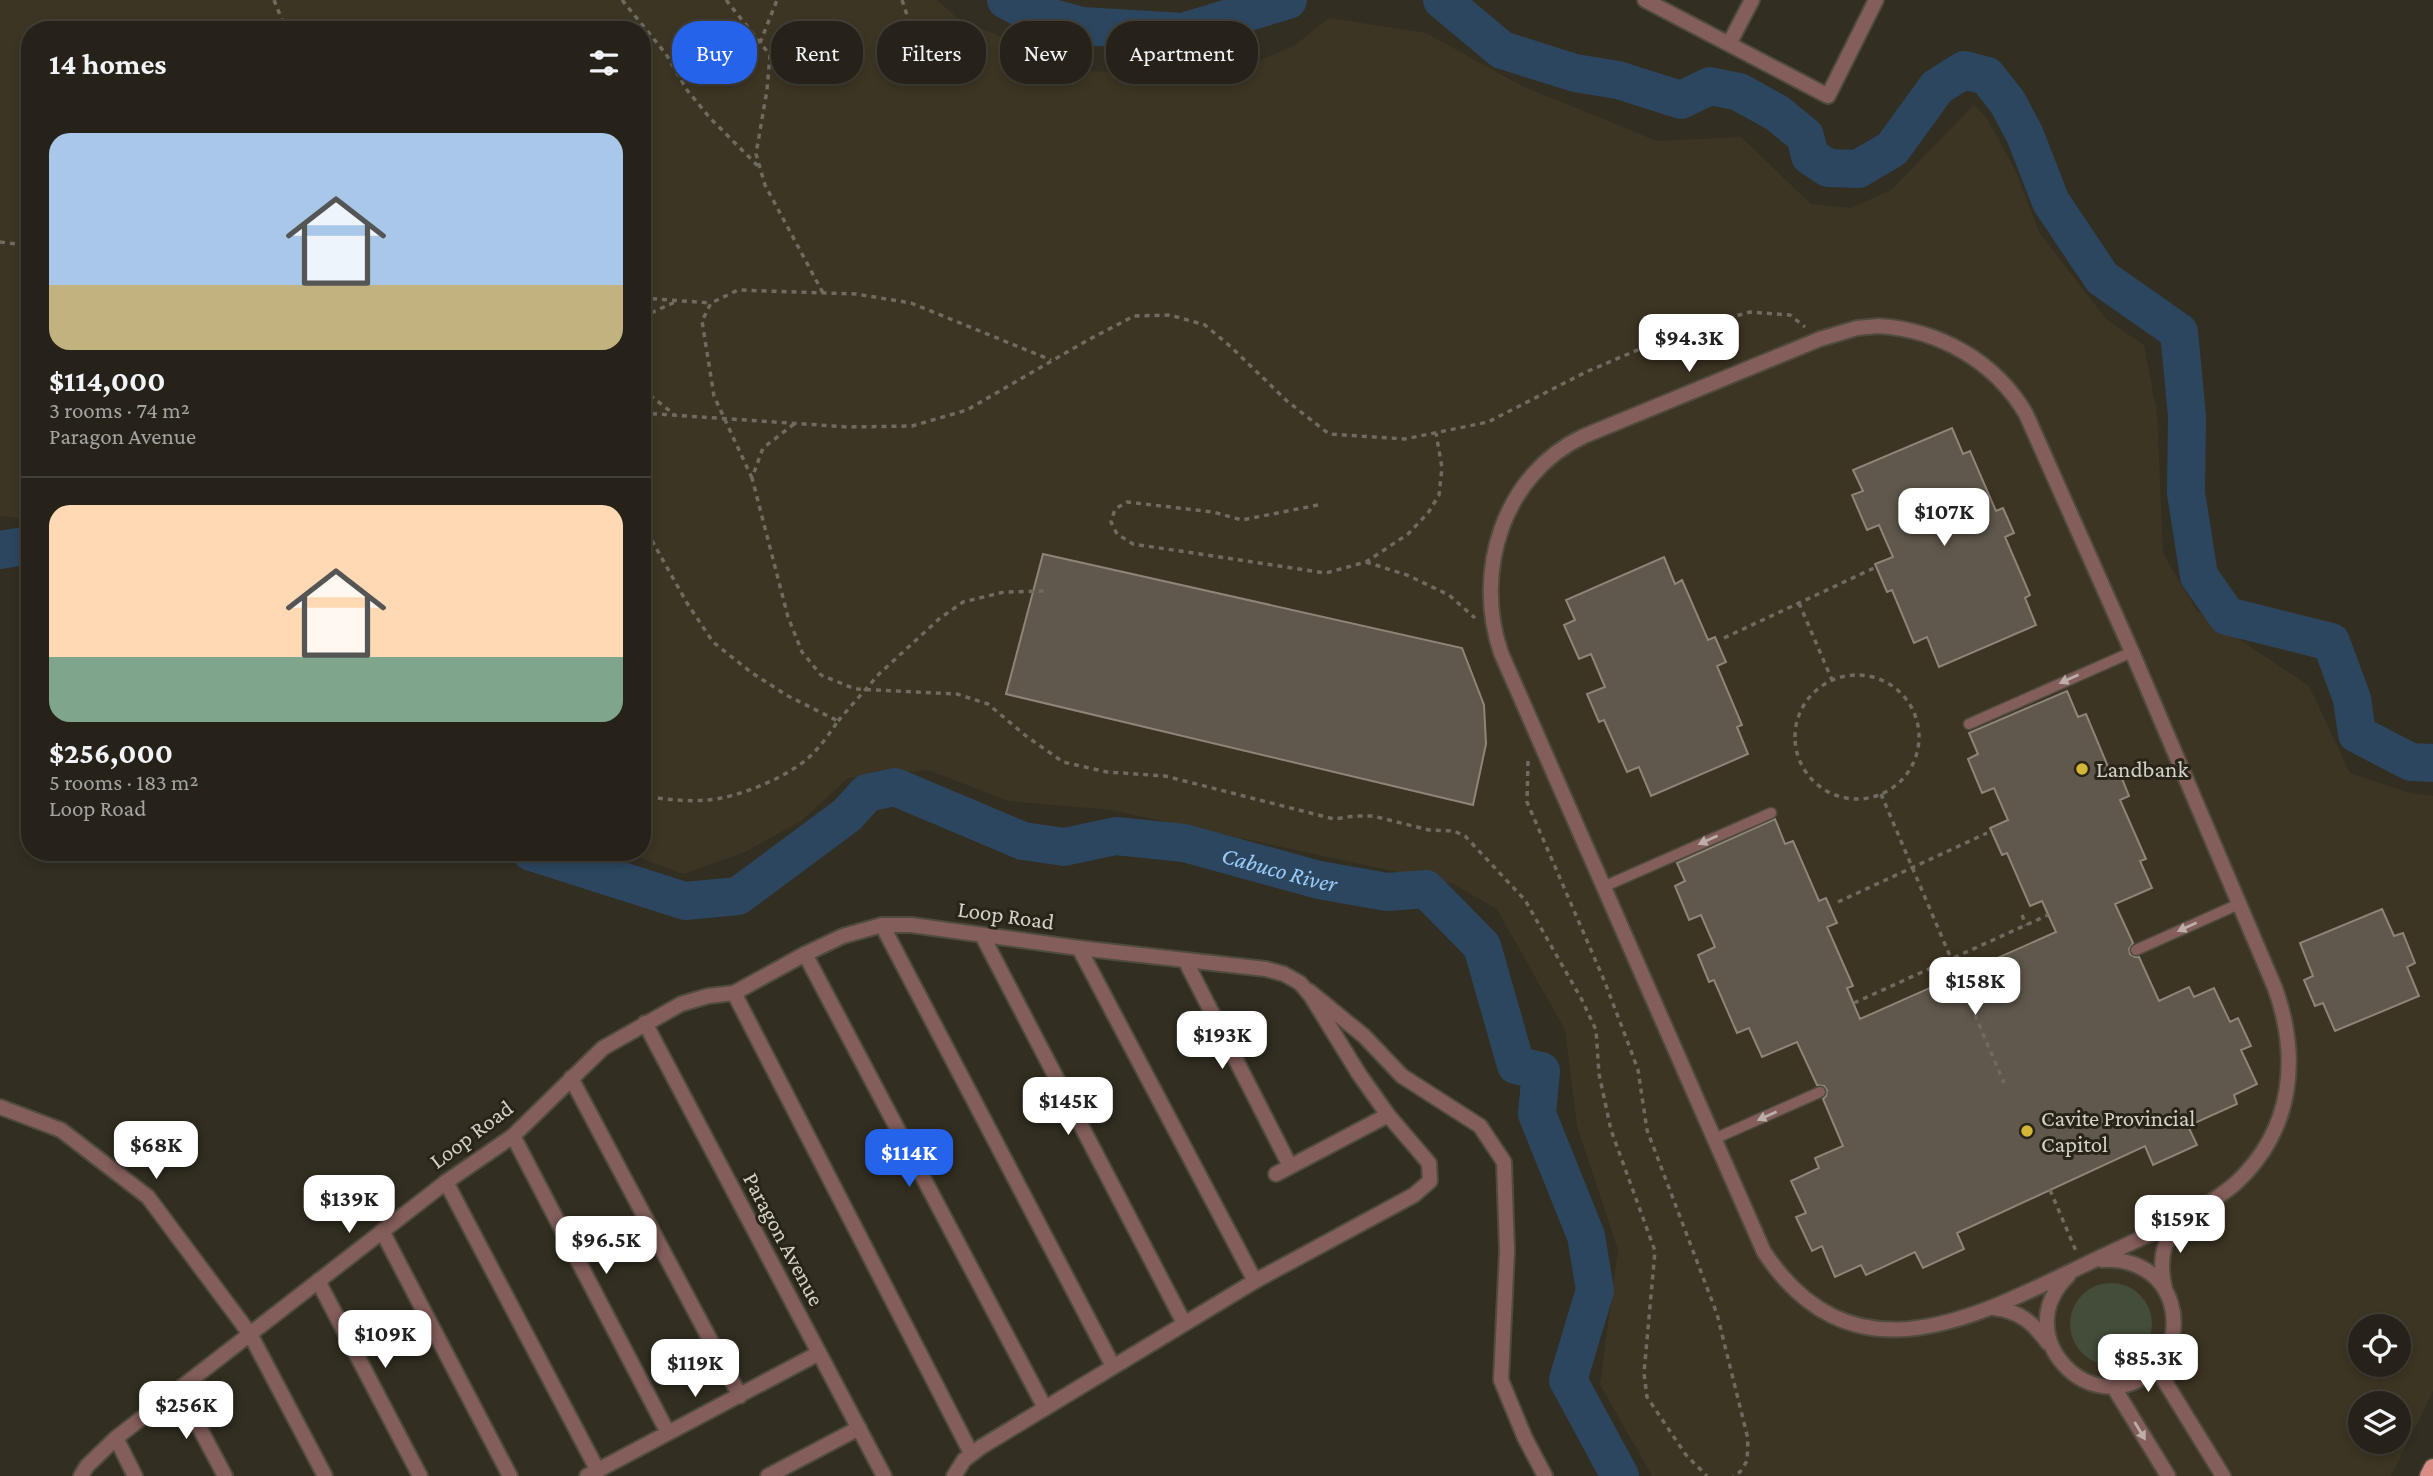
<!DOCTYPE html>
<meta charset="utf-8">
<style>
:root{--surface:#262219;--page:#2e2a22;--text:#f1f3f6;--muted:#a4a4a2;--line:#423f38;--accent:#2563eb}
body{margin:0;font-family:"Crimson Pro",serif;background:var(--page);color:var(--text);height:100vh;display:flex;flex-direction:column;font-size:26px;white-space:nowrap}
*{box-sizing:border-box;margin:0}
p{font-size:23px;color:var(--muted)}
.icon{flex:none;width:38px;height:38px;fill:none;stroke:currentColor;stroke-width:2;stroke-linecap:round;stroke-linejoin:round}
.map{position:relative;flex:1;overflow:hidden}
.side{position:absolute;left:21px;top:21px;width:630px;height:840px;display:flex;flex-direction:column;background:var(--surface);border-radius:28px;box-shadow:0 4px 10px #0003,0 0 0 2px var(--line)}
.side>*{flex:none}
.banner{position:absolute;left:672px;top:21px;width:665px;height:63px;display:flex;gap:14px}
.controls{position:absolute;left:2348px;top:1314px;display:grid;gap:14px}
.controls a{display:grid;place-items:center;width:63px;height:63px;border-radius:50%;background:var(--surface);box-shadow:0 4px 10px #0003,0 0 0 2px var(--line);font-size:35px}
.price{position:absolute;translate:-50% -60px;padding:0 16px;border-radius:14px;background:#fff;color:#222;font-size:23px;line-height:46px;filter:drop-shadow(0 2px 4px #0008)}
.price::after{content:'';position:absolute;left:50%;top:42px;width:21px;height:16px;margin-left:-10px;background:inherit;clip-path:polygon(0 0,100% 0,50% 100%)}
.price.selected{background:var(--accent);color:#fff}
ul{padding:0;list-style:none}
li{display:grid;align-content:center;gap:14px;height:371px;padding:0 28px}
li+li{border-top:2px solid var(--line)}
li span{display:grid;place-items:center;height:217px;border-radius:21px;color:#555}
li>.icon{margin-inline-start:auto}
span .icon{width:126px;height:126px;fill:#fffc;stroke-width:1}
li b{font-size:30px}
h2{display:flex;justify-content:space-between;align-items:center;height:84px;padding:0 28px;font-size:30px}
.tag{padding:0 24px;border-radius:28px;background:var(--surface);box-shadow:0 4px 10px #0003,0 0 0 2px var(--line);font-size:24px;line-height:63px}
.tag.selected{background:var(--accent);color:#fff}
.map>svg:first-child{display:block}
.built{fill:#3d3523;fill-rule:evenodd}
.green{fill:#434d3a}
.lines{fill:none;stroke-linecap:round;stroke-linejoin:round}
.river{stroke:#2c465f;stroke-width:38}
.building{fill:#60584c;stroke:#8e8578;stroke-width:2}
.service-casing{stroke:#4f4b3f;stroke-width:13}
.minor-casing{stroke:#4f4b3f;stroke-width:18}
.tertiary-casing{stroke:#4f4b3f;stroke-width:18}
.primary-casing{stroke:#4f4b3f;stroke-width:21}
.path{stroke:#6e6b60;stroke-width:3.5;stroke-dasharray:5 5;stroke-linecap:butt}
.service{stroke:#845e5b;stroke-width:10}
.minor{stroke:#845e5b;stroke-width:14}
.tertiary{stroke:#845e5b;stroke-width:14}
.primary{stroke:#d98b86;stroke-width:18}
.oneway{fill:#bcaea9}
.poi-dot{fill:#d3b635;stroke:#292418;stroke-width:2.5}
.labels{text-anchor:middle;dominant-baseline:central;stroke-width:6;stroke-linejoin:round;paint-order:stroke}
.poi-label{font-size:23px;fill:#d4d1ca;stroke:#292418;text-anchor:start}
.street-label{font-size:23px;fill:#d4d1ca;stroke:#292418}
.water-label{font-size:24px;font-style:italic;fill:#99cbf9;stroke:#292418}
</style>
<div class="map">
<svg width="2433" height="1476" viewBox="0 0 2433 1476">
<rect width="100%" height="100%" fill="#322e21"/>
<path class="built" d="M0,0H937L958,19L1044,55L1090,71L1171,75L1259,61L1295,45L1329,18L1426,33L1522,86L1657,141L1741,137L1811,204L1851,208L1891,190L1974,105L1986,117L2017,174L2039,232L2106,319L2144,345L2157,413L2163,553L2197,611L2309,686L2350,773L2410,793L2433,796V1391L2391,1476H1652L1600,1385L1618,1250L1577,1126L1565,1030L1497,909L1453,884L1111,810L1008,801L928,770L848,778L801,821L745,852L683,874L624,852H642V30H30V519L0,516ZM2361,1326H2399V1365H2361ZM2361,1404H2399V1442H2361Z"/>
<path class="green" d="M2070 1324a41 41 0 1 1 82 0a41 41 0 1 1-82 0Z"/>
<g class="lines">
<g class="river">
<path d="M1006,0L1027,11L1082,26L1183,32L1288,0"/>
<path d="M1442,0L1502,50L1575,73L1618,80L1681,100L1710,86L1739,92L1777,113L1805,136L1810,156L1828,168L1858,169L1892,149L1937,87L1964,70L1987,76L2008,103L2025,135L2051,202L2102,278L2179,332L2187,416L2186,493L2199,576L2227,616L2331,642L2352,699L2357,734L2411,762L2433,763"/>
<path d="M0,550L30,545"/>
<path id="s1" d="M531,852L685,901L738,896L847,815L867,793L895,787L1023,841L1064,847L1116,836L1184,843L1319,880L1387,892L1426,889L1482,946L1516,1065L1541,1071L1537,1114L1586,1236L1595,1290L1568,1380L1620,1476"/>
</g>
</g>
<path class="building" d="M1952,428L1963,454L1970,451L1996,511L2003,508L2014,533L2005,537L2030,595L2025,598L2036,625L1939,667L1927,637L1914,643L1892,590L1887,592L1875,564L1893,557L1879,525L1867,530L1852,495L1863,491L1853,470Z
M1043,554L1462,648L1484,705L1486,744L1473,805L1006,694Z
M1664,557L1675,584L1682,580L1708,640L1715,637L1726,662L1717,666L1742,725L1737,727L1748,754L1651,796L1639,767L1627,772L1604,720L1599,722L1587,694L1605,687L1591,654L1579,659L1564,625L1575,620L1566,600Z
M2067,691L2078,717L2086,714L2111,774L2119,771L2129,796L2120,800L2146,859L2140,861L2152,888L2115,904L2133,943L2129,949L2130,954L2135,957H2139L2159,1001L2189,987L2194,997L2214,988L2230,1022L2238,1018L2251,1046L2241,1050L2257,1084L2234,1095L2237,1104L2188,1126L2197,1145L2153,1165L2145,1146L1957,1233L1964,1249L1923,1268L1915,1252L1866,1275L1861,1265L1835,1277L1822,1246L1812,1251L1796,1217L1806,1213L1791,1181L1819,1168L1815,1158L1843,1146L1823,1099L1826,1096L1827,1090L1824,1086L1817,1085L1797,1042L1762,1057L1749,1028L1737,1033L1714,980L1709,982L1698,955L1715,947L1701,915L1689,920L1675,886L1685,881L1677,863L1775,819L1785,844L1793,841L1819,901L1826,898L1837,923L1827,927L1853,986L1847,988L1860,1019L2056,932L2042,901L2030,906L2007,853L2002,855L1990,828L2008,820L1994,788L1982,793L1968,759L1978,754L1969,733Z
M2382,909L2394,936L2403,933L2415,963L2407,967L2419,996L2335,1031L2323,1003L2315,1006L2304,980L2313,976L2300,943Z"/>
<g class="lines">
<g class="service-casing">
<path id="service" d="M1969,724L2132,652
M1603,887L1771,813
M2136,950L2239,904
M1714,1139L1820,1092"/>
</g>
<g class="minor-casing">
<path id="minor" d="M1645,0L1828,96L1876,0
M1729,44L1752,0
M1879,326C1939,330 1995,361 2026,414L2132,652L2275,988C2300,1058 2293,1129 2237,1182C2223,1195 2205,1205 2189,1216C2153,1233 2117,1249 2082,1266C1970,1320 1851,1383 1764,1252L1501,653C1473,572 1503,474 1584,436L1820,339L1857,328Z
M882,925L1113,1366
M982,935L1184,1323
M1079,948L1255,1281
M805,954L1045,1408
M1185,960L1290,1166
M1309,991L1364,1036L1402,1076L1480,1126L1504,1162L1507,1251L1501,1380L1525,1438L1545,1476
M734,993L971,1453
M571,1078L740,1396
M0,1107L61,1130L148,1197L250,1334L325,1476
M513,1136L668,1433
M1276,1174L1388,1115
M446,1182L598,1471
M382,1231L510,1476
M2068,1276C2007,1335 2091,1424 2153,1370C2163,1360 2171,1347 2173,1333C2176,1313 2170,1292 2156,1278C2141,1264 2122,1259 2102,1260
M318,1281L420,1476
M2165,1289C2159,1264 2161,1242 2179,1223
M1994,1308C2020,1311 2033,1323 2048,1343
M2156,1367L2223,1476
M2113,1386L2168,1476
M179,1389L225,1476
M116,1438L135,1476
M587,1476L819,1353
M768,1476L859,1428"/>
</g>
<g class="tertiary-casing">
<path id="tertiary" d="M645,1023L884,1476
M81,1476L87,1466L116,1438L446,1182L513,1136L603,1048L681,1004L708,996L734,993L805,954L843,936L882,925H911L1079,948L1266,969L1284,974L1300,983L1311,996L1359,1074L1388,1115L1429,1163L1430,1181L1414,1195L1255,1281L981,1447L964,1460L954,1476"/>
</g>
<g class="primary-casing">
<path id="primary" d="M2429,1476L2433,1468"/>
</g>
<path class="path" d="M274,0L286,30
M622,0L666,54L687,90L710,118L760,168
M726,0L770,55L767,90L756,154L765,185L823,293
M902,0L910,24
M760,43L777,0
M0,242L24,245L30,249
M642,298L711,303
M642,317L675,302
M642,389L675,415
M642,413L848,427L912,426L967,410L1088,340L1134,316L1170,315L1205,325L1231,347L1287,401L1329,434L1405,439L1488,422L1586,372L1682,331L1750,312L1790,315L1805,327
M794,424L763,448L752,478L788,617L802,652L821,675L855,689L957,694L988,704L1026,736L1063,762L1107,772L1165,776L1334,819L1355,816H1373L1429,830L1454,831L1465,836L1525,900L1582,1000L1596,1030L1599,1074L1611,1130L1655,1251L1644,1373L1647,1397L1686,1455L1707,1476
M752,478L714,396L702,321L711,303L738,290L856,294L911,303L1051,360
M1318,505L1242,520L1213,512L1127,502L1115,509L1111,522L1117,534L1133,544L1326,573L1366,562L1408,534L1428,513L1439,495L1442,468L1436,433
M642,523L687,603L713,642L752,673L788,696L838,721C829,734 820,748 807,759C785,778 737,798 707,800C686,802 664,799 642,796
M1366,562L1407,575L1449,595L1475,618
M1799,603L1832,680
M1724,638L1874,568
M1795 737a62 62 0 1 1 124 0a62 62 0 1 1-124 0Z
M838,721L879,674L939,619L963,602L1004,592L1048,591
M1528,761L1527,802L1604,980L1630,1048L1638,1070L1647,1130L1717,1314L1748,1439L1747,1461L1740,1472L1733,1476
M1881,794L2004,1083
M1838,902L1987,833
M2022,915L2026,925
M1854,1003L2048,915
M2050,1190L2076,1251"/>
<use href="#service" class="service"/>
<use href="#minor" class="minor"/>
<use href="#tertiary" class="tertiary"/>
<use href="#primary" class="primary"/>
</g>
<defs><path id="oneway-solid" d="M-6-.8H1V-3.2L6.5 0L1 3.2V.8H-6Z" transform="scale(1.75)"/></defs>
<g class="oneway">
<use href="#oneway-solid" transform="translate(2069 679) rotate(156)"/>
<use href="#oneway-solid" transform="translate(1708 840) rotate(156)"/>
<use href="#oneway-solid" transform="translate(2187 927) rotate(156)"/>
<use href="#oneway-solid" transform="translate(1767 1116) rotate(156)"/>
<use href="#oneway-solid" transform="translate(2140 1431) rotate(59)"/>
</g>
<g class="poi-dot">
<circle cx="2082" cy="769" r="7"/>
<circle cx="2027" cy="1131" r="7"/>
</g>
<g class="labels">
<g class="poi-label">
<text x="2096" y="769">Landbank</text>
<text x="2041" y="1118">Cavite Provincial<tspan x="2041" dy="26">Capitol</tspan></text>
</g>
<g class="street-label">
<text transform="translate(1006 915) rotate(8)">Loop Road</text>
<text transform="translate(471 1134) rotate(-37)">Loop Road</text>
<text transform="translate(784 1239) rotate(62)">Paragon Avenue</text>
</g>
<g class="water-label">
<text stroke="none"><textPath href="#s1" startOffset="810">Cabuco River</textPath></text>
</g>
</g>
</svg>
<div class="controls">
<a><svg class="icon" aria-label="locate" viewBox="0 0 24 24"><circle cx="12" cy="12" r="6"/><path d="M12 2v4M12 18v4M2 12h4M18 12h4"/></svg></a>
<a><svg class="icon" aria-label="layers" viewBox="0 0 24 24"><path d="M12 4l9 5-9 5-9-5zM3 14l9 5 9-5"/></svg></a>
</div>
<b class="price" style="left:1689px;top:374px">$94.3K</b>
<b class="price" style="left:1944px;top:548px">$107K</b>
<b class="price" style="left:1975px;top:1017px">$158K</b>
<b class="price" style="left:1222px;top:1071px">$193K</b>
<b class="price" style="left:1068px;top:1137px">$145K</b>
<b class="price" style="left:156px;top:1181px">$68K</b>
<b class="price selected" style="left:909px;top:1189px">$114K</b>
<b class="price" style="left:349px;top:1235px">$139K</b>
<b class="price" style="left:2180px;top:1255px">$159K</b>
<b class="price" style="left:606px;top:1276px">$96.5K</b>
<b class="price" style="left:385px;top:1370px">$109K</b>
<b class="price" style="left:2148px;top:1394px">$85.3K</b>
<b class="price" style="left:695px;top:1399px">$119K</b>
<b class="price" style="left:186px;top:1441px">$256K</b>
<div class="banner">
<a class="tag selected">Buy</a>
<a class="tag">Rent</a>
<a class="tag">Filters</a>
<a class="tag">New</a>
<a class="tag">Apartment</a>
</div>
<section class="side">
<h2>14 homes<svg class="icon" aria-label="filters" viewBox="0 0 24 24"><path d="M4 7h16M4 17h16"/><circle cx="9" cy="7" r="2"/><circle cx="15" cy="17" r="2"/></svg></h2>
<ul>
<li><span style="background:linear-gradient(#a9c7e8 70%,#c2b280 0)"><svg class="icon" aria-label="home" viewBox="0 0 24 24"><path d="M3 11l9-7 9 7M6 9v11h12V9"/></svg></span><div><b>$114,000</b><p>3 rooms · 74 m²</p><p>Paragon Avenue</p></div></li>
<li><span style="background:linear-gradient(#ffd9b3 70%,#7fa58c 0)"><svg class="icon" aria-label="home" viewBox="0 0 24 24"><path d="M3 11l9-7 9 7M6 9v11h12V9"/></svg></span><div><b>$256,000</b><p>5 rooms · 183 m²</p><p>Loop Road</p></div></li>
</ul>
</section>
</div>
